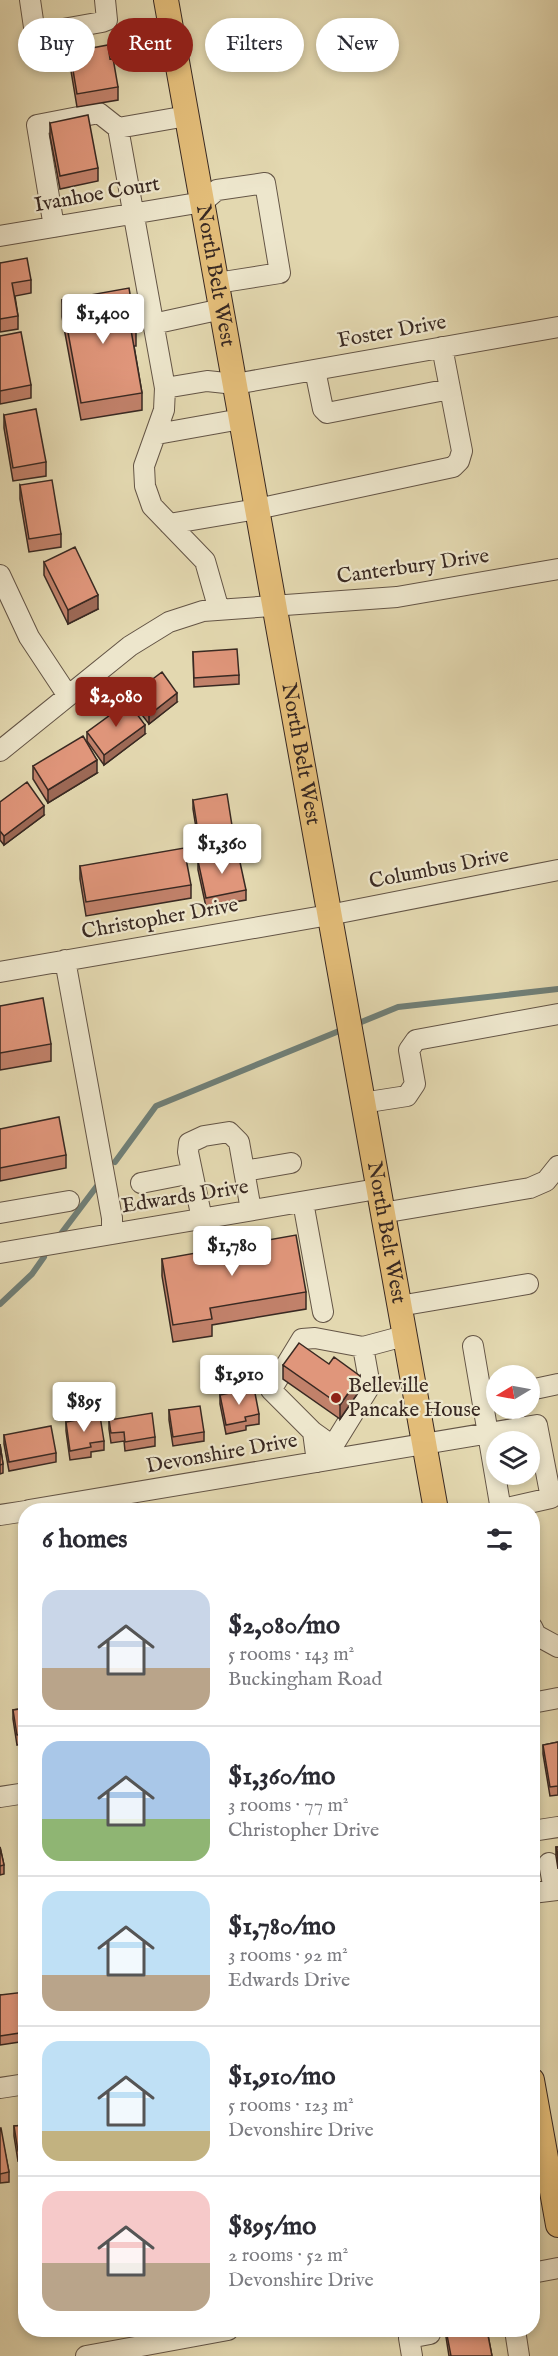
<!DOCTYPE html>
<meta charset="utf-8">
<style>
:root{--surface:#fff;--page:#f2f2f3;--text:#2b2b33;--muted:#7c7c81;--line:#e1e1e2;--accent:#8f2418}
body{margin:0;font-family:"IM FELL English",serif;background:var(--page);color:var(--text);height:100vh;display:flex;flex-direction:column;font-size:22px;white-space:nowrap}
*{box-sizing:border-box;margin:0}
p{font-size:20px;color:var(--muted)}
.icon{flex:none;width:33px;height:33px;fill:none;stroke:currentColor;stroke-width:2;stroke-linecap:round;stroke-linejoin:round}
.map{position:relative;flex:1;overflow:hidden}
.sheet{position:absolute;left:18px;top:1503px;width:522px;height:834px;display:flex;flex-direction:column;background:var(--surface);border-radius:24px;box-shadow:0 3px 9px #0003}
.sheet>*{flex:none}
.guide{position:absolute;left:18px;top:18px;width:522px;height:54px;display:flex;gap:12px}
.needle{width:39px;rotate:260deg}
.tools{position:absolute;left:486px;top:1365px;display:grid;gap:12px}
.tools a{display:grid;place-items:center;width:54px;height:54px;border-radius:50%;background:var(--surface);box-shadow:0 3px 9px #0003;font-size:30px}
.price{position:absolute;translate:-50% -51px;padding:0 14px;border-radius:6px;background:#fff;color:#222;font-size:20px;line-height:39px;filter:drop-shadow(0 2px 3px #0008)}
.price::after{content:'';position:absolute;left:50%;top:36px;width:18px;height:14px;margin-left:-9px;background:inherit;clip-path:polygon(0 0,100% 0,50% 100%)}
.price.current{background:var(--accent);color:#fff}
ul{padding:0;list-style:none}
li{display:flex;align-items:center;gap:18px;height:150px;padding:0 24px}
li+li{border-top:2px solid var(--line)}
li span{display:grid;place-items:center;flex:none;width:168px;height:120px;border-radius:18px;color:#555}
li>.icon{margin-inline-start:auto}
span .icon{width:72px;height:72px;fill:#fffc;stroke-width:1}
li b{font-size:26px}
h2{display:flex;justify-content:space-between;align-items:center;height:72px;padding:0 24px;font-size:26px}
.chip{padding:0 21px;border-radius:27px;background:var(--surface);box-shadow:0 3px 9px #0003;font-size:21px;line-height:54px}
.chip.current{background:var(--accent);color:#fff}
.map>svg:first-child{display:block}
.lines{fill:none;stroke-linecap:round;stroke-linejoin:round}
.stream{stroke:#707f77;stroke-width:6}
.minor-casing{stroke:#645546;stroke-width:22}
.major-casing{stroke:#392922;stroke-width:26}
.minor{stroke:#ede6cc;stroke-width:20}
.major{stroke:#e2bc78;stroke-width:24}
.wall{fill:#c1816a;stroke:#392922;stroke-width:1.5}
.shaded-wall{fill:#9d6956;stroke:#392922;stroke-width:1.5}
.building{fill:#e0967b;stroke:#392922;stroke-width:1.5}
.poi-dot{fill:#8f2418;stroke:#ede6cc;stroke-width:2}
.labels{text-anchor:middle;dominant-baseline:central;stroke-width:4.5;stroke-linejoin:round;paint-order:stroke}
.street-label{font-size:21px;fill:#392922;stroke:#ede6cc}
.poi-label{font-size:21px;fill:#392922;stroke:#ede6cc;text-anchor:start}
</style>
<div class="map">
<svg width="558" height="2356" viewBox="0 0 558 2356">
<rect width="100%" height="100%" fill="#e3d8b0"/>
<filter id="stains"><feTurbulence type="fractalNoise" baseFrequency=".00333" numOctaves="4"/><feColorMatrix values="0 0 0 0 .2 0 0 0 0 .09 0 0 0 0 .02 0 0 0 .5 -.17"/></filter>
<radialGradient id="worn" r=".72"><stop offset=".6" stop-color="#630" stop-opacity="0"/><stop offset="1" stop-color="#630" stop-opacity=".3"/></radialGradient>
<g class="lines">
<path class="stream" d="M354,1025L398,1007L558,989
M115,1162L156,1106L344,1029
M60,1235L100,1182
M0,1304L32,1274L44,1257"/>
<g class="minor-casing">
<path id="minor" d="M30,0L35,34L102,22L107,20L105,0
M187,116L118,128L165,388L164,410L144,466L145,486L152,506L205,561L219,610
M54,227L37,125L99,113L118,128
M0,236L203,202L217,190L265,183L280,273L217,283
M153,324L222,309
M315,370L323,409L327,413L450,389
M165,388L207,381L235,384L558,327
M157,434L241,419
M169,524L257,509L453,467L459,461L462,451L442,347
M0,575L29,637L68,696
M0,751L130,646L169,622L203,611L397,597L558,569
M65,960L112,1218V1234
M0,972L329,915L558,870
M362,1103L407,1096L415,1084L409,1050L416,1040L558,1014
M244,1171L291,1163
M141,1183L192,1173
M303,1202L323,1312
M0,1213L69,1201
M382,1213L530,1188L546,1181L558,1166
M202,1219L188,1152L189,1143L204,1136L229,1132L239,1142L251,1210
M0,1253L377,1189
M399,1306L528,1284
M473,1346L501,1510
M530,1390L558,1384
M313,1432L327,1442L336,1441L370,1386L363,1347
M317,1462L313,1432L271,1390L302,1339L315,1338L363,1347L404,1336
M29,1510L537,1425L551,1498L502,1509
M0,1515L26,1511
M532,1627L536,1635L558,1647
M532,1703L558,1698
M0,1797L26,1793
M532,1831L558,1827
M549,1863L554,1890
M532,1893L558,1890
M0,2088L26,2084
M532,2273L558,2268
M515,2330L519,2356
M86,2356L228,2330
M412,2356L409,2338L430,2334L429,2330"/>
</g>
<g class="major-casing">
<g id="major">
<path id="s1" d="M166,0L436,1510"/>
<path d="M532,2080L558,2225"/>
</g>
</g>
<use href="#minor" class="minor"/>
<use href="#major" class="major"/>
</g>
<path class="wall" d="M70,52L118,87V100L77,107L70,65Z
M50,123L98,168V181L60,189L50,136Z
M0,263L31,280V293L15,296L18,316V329L0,332Z
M62,300L136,329V346H134L142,393V410L81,420L62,317Z
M0,336L31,385V398L0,404Z
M4,415L46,462V476L13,481L4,428Z
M20,485L61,534V547L29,552L20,499Z
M44,562L98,609L68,624L44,575Z
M193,652L239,675V684L194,687Z
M133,694L177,702L149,724L133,703Z
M87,732L145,734L104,765L87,741Z
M33,766L97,773L48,803L33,779Z
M193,800L233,832V841L199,847L193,809Z
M0,802L44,815L4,845L0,840Z
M198,861L246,890V900L206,907L198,870Z
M80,866L191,885V898L86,916L80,879Z
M0,1006L51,1044V1061L0,1070Z
M0,1129L66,1155V1168L0,1181Z
M162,1259L306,1292V1309L212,1325V1336L173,1342L162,1276Z
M283,1365L360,1390L340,1419L283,1379Z
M220,1395L259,1414V1424L246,1426V1430L226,1434L220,1404Z
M169,1410L204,1432V1441L173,1446L169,1420Z
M109,1420L155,1437V1446L125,1451L124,1441L111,1443L109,1429Z
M66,1422L104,1441V1450L91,1452V1457L70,1460L66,1431Z
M4,1435L56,1453V1462L9,1471L4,1444Z
M0,1444L3,1464V1473L0,1474Z
M26,1708V1743L17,1745L13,1719V1710Z
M558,1742V1795L550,1796L543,1754V1745Z
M26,1846V1881H25L21,1856V1847Z
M0,1847L4,1865V1874L0,1875Z
M556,1847H558V1869L556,1856Z
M0,1995H26V2041L0,2045Z
M26,2125V2159L18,2161L14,2136V2126Z
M0,2128L9,2172V2182L0,2183Z
M446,2330H487L492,2356H449L446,2337Z"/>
<path class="shaded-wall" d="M98,595V609L68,624V610Z
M177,693V702L149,724V715Z
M145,725V734L104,765V755Z
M97,760V773L48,803V790Z
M44,806V815L4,845V836Z
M360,1376V1390L340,1419V1405Z"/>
<path class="building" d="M108,45L110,59L113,58L118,87L77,94L70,52Z
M88,115L98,168L60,176L50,123Z
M27,258L31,280L12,283L18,316L0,319V263Z
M129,288L136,329L131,330L142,393L81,403L62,300Z
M21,332L31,385L0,391V336Z
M36,409L46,462L13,468L4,415Z
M52,480L61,534L29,539L20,485Z
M75,547L98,595L68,610L44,562Z
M237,649L239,675L194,678L193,652Z
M162,672L177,693L149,715L133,694Z
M128,702L145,725L104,755L87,732Z
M83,736L97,760L48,790L33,766Z
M27,782L44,806L4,836L0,831V802Z
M227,794L233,832L199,838L193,800Z
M184,848L191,885L86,902L80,866Z
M238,853L246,890L206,898L198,861Z
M43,998L51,1044L0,1053V1006Z
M59,1117L66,1155L0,1168V1129Z
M296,1235L306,1292L210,1308L212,1319L173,1325L162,1259Z
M299,1343L329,1364L334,1357L360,1376L340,1405L283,1365Z
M254,1388L259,1414L245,1417L246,1421L226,1425L220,1395Z
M200,1406L204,1432L173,1437L169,1410Z
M152,1413L155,1437L125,1442L124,1432L111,1433L109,1420Z
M100,1416L104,1441L90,1443L91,1447L70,1451L66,1422Z
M51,1426L56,1453L9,1462L4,1435Z
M0,1444L3,1464L0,1465Z
M26,1708V1734L17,1735L13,1710Z
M558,1742V1786L550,1787L543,1745Z
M26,1846V1872H25L21,1847Z
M0,1847L4,1865L0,1866Z
M556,1847H558V1860Z
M25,1992L26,2032L0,2036V1995Z
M26,2125V2150L18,2151L14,2126Z
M0,2128H1L9,2172L0,2174Z
M446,2330H487L492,2356H451Z"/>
<circle class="poi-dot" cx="336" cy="1398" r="6"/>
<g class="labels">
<g class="street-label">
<text transform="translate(97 195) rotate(-10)">Ivanhoe Court</text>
<text stroke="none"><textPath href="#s1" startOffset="280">North Belt West</textPath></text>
<text transform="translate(392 332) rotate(-10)">Foster Drive</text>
<text transform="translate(413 567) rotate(-8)">Canterbury Drive</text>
<text stroke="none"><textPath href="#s1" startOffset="766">North Belt West</textPath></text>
<text transform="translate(439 869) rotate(-11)">Columbus Drive</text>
<text transform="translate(160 919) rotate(-10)">Christopher Drive</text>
<text transform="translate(185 1197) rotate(-9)">Edwards Drive</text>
<text stroke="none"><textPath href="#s1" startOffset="1252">North Belt West</textPath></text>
<text transform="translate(222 1454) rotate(-10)">Devonshire Drive</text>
</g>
<g class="poi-label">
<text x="348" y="1386">Belleville<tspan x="348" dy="24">Pancake House</tspan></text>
</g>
</g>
<rect width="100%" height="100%" filter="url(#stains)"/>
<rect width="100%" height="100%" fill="url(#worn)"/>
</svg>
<div class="tools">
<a><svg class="needle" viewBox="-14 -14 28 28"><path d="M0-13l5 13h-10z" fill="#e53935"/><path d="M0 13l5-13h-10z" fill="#7c7c81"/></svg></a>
<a><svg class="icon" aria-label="layers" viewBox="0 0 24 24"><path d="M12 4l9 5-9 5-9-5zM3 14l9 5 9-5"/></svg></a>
</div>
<b class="price" style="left:103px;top:345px">$1,400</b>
<b class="price current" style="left:116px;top:728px">$2,080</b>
<b class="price" style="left:222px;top:875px">$1,360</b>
<b class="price" style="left:232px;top:1277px">$1,780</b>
<b class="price" style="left:239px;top:1406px">$1,910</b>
<b class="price" style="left:84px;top:1433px">$895</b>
<div class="guide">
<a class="chip">Buy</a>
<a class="chip current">Rent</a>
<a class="chip">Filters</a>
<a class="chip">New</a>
</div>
<section class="sheet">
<h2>6 homes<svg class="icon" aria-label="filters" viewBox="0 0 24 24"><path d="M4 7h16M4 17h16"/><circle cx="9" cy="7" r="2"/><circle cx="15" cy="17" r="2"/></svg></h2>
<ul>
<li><span style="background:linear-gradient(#c9d6e8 65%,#b9a48a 0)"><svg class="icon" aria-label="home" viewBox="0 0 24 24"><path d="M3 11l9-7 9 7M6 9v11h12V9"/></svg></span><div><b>$2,080/mo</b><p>5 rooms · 143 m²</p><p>Buckingham Road</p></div></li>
<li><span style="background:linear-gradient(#a9c7e8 65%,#8fb573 0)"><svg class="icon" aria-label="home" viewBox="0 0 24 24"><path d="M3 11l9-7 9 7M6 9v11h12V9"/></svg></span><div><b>$1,360/mo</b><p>3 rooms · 77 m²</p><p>Christopher Drive</p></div></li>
<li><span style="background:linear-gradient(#bfe0f5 70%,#b9a48a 0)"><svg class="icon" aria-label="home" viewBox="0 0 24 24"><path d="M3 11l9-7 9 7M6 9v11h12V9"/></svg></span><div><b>$1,780/mo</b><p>3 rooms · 92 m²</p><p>Edwards Drive</p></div></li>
<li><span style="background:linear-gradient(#bfe0f5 75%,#c2b280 0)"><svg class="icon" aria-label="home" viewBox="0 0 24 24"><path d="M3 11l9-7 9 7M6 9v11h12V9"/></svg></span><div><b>$1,910/mo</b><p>5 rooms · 123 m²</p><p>Devonshire Drive</p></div></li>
<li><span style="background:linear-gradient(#f6c9c9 60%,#b9a48a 0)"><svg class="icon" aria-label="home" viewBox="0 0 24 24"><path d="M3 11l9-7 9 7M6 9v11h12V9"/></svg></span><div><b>$895/mo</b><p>2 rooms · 52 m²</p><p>Devonshire Drive</p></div></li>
</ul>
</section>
</div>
